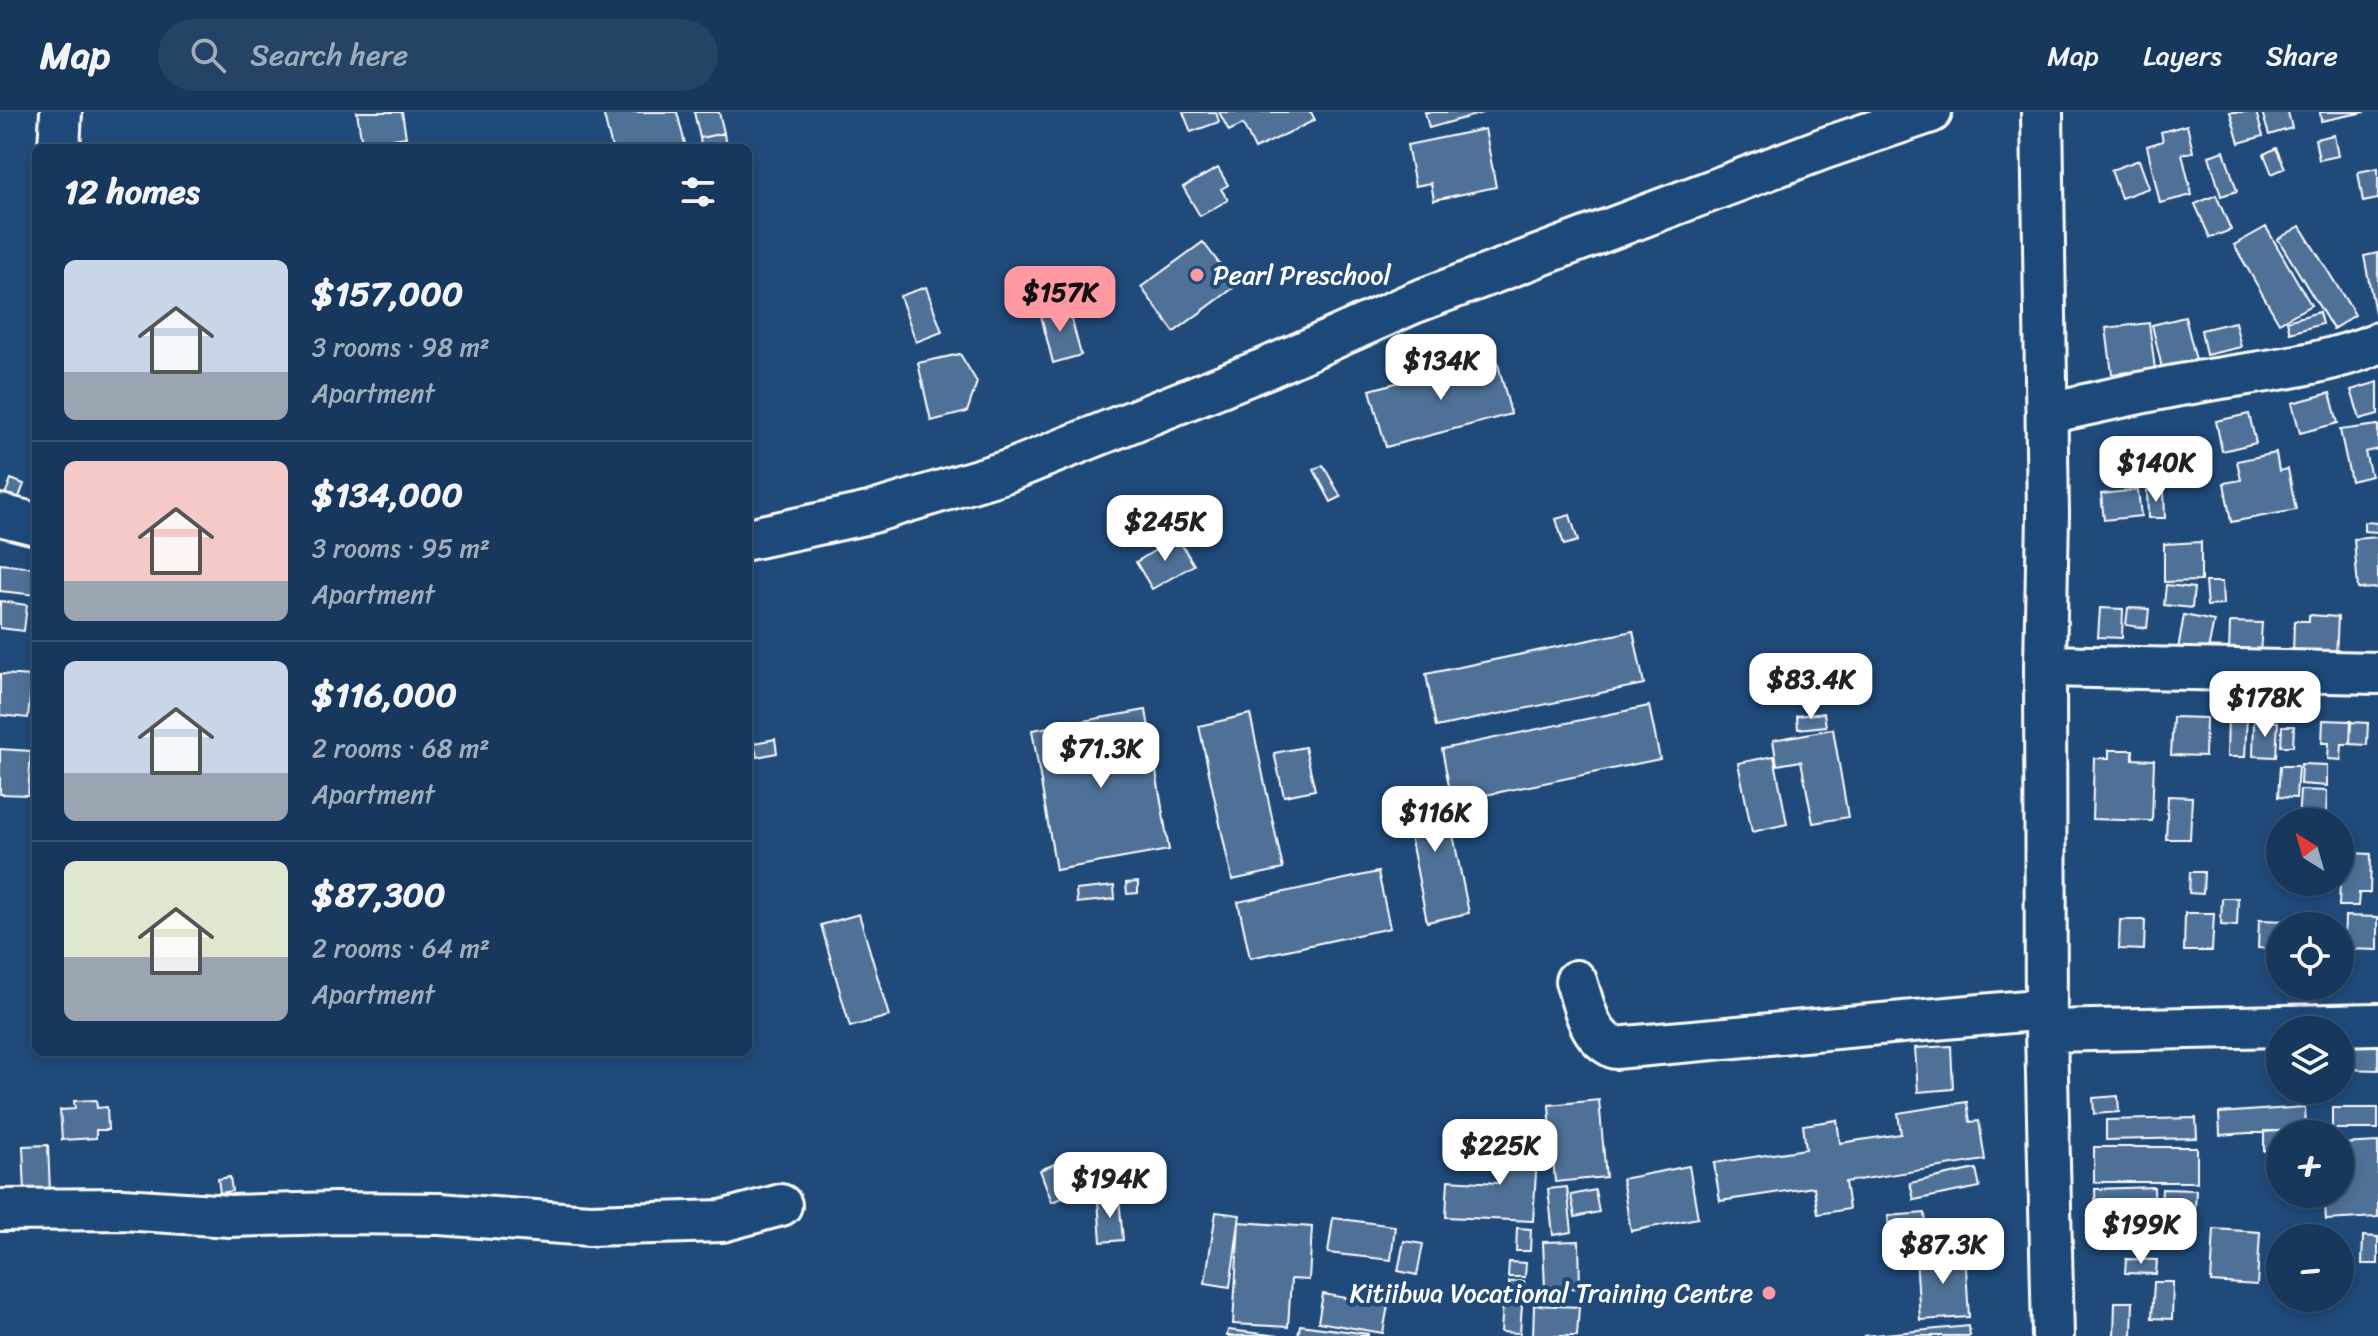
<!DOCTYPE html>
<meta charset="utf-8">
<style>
:root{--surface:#17385c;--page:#244365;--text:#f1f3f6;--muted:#9eacbb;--line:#365272;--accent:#ff9aa2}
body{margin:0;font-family:Sriracha,sans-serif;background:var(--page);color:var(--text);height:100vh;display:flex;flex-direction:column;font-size:30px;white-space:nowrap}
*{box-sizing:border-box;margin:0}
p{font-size:26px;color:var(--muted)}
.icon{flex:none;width:44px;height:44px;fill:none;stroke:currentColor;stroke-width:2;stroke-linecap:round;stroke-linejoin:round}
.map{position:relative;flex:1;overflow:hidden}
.details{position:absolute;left:32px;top:32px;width:720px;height:912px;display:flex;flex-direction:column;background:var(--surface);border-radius:12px;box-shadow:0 4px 12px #0003,0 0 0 2px var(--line)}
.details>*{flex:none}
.needle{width:52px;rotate:323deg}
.buttons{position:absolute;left:2266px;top:696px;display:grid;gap:16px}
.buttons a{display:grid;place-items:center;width:88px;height:88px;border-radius:50%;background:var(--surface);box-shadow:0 4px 12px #0003,0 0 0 2px var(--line);font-size:40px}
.price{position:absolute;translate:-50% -68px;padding:0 18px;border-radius:16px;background:#fff;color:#222;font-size:26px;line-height:52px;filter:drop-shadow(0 2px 4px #0008)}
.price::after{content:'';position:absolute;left:50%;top:48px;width:24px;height:18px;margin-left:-12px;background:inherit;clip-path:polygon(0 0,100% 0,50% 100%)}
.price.selected{background:var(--accent);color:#111}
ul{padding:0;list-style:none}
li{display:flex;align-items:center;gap:24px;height:200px;padding:0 32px}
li+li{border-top:2px solid var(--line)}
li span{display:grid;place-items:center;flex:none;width:224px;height:160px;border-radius:12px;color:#555}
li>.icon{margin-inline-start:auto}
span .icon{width:96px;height:96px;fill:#fffc;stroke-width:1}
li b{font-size:34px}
h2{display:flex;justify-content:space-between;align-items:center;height:96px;padding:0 32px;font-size:34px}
header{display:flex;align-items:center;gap:48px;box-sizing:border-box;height:112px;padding:0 40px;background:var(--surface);border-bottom:2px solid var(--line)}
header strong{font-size:38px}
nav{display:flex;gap:44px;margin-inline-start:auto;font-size:28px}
.search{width:560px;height:72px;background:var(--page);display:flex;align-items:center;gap:20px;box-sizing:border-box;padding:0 28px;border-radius:44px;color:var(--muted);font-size:30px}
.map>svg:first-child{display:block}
.building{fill:#507197;stroke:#fff;stroke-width:2}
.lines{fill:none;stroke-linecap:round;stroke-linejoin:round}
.minor-casing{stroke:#fff;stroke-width:46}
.minor{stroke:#1f4a7a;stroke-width:40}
.poi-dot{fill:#ff9aa2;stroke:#1f4a7a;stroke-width:3}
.labels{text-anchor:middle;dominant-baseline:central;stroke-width:8;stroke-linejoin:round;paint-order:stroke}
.poi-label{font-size:26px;fill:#fff;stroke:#1f4a7a;text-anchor:start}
</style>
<header>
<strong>Map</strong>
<div class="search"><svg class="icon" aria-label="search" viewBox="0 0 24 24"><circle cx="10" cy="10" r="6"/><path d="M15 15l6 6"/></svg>Search here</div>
<nav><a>Map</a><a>Layers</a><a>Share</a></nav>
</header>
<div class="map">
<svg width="2378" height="1224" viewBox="0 0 2378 1224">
<rect width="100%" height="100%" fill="#1f4a7a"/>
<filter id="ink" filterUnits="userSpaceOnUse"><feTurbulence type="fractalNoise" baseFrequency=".0125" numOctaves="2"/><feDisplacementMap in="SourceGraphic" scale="16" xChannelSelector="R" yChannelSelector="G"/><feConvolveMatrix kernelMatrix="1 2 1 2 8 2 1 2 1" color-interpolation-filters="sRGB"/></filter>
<g filter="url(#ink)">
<path class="building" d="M357,0H402L406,25L362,32Z
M603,0H677L686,36H612Z
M694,0H719L724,21L700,26Z
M1183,0H1216L1219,10L1191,20Z
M1219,0H1311L1315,8L1255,37L1243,12L1229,19Z
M1425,0H1486L1429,16Z
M2230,0H2256L2263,24L2239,31Z
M2262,0H2288L2292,16L2269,23Z
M2320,0H2365L2321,9Z
M2187,13L2193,40L2182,42L2192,83L2160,91L2147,34L2163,29L2161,20Z
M1485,17L1496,75L1434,88L1431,71L1415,74L1407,33Z
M724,21L726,36H701L700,26Z
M2334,23L2338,44L2319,48L2315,27Z
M2276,36L2285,56L2272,62L2264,42Z
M2224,39L2237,79L2221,84L2209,44Z
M2139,48L2149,76L2121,86L2111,58Z
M1218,56L1228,73L1221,77L1228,88L1200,104L1183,75Z
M2378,56V87L2363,90L2358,60Z
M2216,83L2231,118L2210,126L2195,92Z
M2300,114L2355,203L2333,217L2278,127Z
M2266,115L2311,193L2279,211L2234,133Z
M1203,130L1236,174L1174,220L1141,175Z
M2378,141V200L2375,201L2364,144Z
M926,175L942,220L916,230L900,184Z
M1068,193L1081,243L1053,251L1040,200Z
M2319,200L2322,212L2290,221L2287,209Z
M2185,205L2196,248L2162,256L2152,213Z
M2235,210L2241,235L2206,243L2201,218Z
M2149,211L2155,257L2112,262L2106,216Z
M960,242L977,270L967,300L931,309L918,251Z
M1496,244L1511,302L1386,335L1370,278Z
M2378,270V302L2360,307L2351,278Z
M2330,281L2338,311L2300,321L2292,291Z
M2249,302L2256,331L2222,339L2216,309Z
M2378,313V337L2365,340L2371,364L2351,369L2340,318Z
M2135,327L2146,365L2112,375L2101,337Z
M2276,341L2279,359L2288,357L2296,398L2231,410L2224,371L2241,368L2237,349Z
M1323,353L1341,385L1331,390L1314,358Z
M11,367L24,372L18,388L5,383Z
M2138,378L2141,404L2104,408L2101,382Z
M2147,378H2164L2165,406H2148Z
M1570,403L1578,429L1564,433L1556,407Z
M2364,410L2378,411V420L2364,419Z
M1177,425L1194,453L1152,477L1136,450Z
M2378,425V476L2358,477L2354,427Z
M2201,430V469L2164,470V432Z
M0,452L36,456V483L0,479Z
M2205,470H2222L2223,493L2207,494Z
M2166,473L2194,476L2192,496L2164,493Z
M0,489L27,493L24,519L0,516Z
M2100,496L2123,497L2122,526L2098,525Z
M2128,496L2149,497L2147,516L2126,513Z
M2184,503L2214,509L2207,543L2178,537Z
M2309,503L2338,505L2336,545L2293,541L2294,509H2309Z
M2230,510L2262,511L2260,543L2229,541Z
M1633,519L1644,572L1436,615L1426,562Z
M0,562L32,564L28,606L0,603Z
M1649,594L1660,647L1452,690L1442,637Z
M1146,598L1169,738L1056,758L1032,618Z
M1824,601L1826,614L1798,617L1797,604Z
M1250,602L1283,757L1232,768L1199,614Z
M2228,602L2247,603L2245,645H2227Z
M2173,605L2206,606L2205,644L2171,643Z
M2323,608L2351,609L2350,632H2342L2341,648L2328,647L2329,631H2322Z
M2254,609L2278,610L2276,645L2253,644Z
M2351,610L2368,611L2367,633L2350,632Z
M2282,614H2294L2293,634H2281Z
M1833,617L1848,705L1813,711L1801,649L1777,653L1773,628Z
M775,627L777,641L757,645L754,631Z
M1305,635L1315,678L1284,684L1274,641Z
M0,637L31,639L28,683L0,682Z
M2109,638H2133V647L2154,648L2152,709L2092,707L2094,646H2109Z
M1774,644L1787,712L1752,720L1738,651Z
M2301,652L2327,653V674L2300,672Z
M2280,654H2298L2296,686L2278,685Z
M1443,674L1469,801L1427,810L1402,683Z
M2300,678L2327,679L2326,710H2298Z
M2168,684L2192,685L2190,727H2166Z
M2351,741L2371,742L2370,781H2359L2358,794H2339L2341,745H2350Z
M1378,760L1390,816L1250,846L1238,790Z
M2190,760H2204L2203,782L2189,781Z
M1138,770V781L1127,782L1126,771Z
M1114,774L1115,787L1077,791L1076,778Z
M2222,786H2238L2237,814L2221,813Z
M2185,801H2214L2212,839H2184Z
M859,802L889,904L850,915L821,813Z
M2345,804L2378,805V838L2344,837Z
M2120,808H2145L2144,838L2119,837Z
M2259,808L2318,810V814H2280V837L2258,836Z
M2340,930L2378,931V958L2340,957Z
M1951,934L1953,977L1918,980L1915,936Z
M2118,984L2119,1000L2094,1002L2093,986Z
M96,988L97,996L107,995L108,1018H96V1026L62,1028L60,998L75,997L74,989Z
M1599,988L1606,1065L1555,1070L1549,993Z
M1967,990L1970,1010L1979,1009L1985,1048L1845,1070L1849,1097L1818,1102L1814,1075L1720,1089L1714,1051L1806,1037L1803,1013L1837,1008L1840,1031L1901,1022L1898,1001Z
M2305,995L2306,1017L2220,1023L2219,1001Z
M2332,996H2378V1017H2332Z
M2196,1006L2197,1026L2106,1028V1008Z
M2264,1019H2280V1039H2264Z
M1501,1026L1538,1028L1533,1109L1446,1105L1448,1068L1498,1071Z
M2378,1030V1105L2326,1108L2324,1082H2340V1032Z
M48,1033L50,1079L25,1081L23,1034Z
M2094,1035H2197V1070H2094Z
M1079,1042L1092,1075L1052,1090L1040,1058Z
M1689,1054L1698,1106L1631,1119L1622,1067Z
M1976,1057L1980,1075L1914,1088L1910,1071Z
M230,1065L232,1079L220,1081L218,1067Z
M1567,1075L1572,1120L1553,1123L1548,1077Z
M2154,1075L2155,1108L2096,1110L2095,1077Z
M2162,1077L2196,1078L2195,1097L2161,1096Z
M1595,1078L1599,1100L1575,1105L1571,1083Z
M1119,1086L1123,1128L1101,1130L1098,1088Z
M1216,1100L1240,1103L1230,1175L1205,1171Z
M1925,1101L1928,1138L1891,1141L1888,1104Z
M1333,1106L1395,1114L1391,1148L1328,1141Z
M1239,1110L1312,1115L1309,1168L1291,1167L1288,1215L1233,1212Z
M1517,1116L1531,1117L1530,1139H1516Z
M2098,1117L2126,1118L2125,1129L2098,1128Z
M2214,1117L2260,1120L2257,1173L2211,1170Z
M2363,1124L2378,1125V1152H2362Z
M1404,1129L1423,1132L1417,1163L1398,1159Z
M1579,1129L1580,1176L1545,1177L1543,1130Z
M1965,1140L1969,1205L1920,1208L1916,1144Z
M2126,1147L2157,1148L2156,1162L2125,1161Z
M1509,1150L1526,1151L1525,1165H1508Z
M1524,1169L1525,1182L1510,1183L1509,1170Z
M2154,1170H2173L2172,1207L2152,1206Z
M1323,1182L1388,1193L1383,1221L1318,1210Z
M2115,1190H2133L2132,1224H2114Z
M1503,1191L1522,1193L1520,1221L1501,1220Z
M1534,1193L1579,1195L1577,1224H1533Z
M1300,1213L1368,1222V1224H1298Z
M1969,1214L1970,1224H1863Z
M1228,1218L1280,1224H1227Z"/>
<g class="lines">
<g class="minor-casing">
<path id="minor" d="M2042,0L2048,402L2045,554L2046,919L2053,1224
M59,36L61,0
M2047,301C2097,291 2147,278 2198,270C2258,259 2322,255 2378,231
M0,403L36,412
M748,427L869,401L1008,359L1269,255L1413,191L1825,36L1931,0
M2045,554L2378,561
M1576,869C1585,896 1588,924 1615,936L2046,897
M2046,919L2378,912
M0,1098L123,1097L230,1104L335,1101L440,1102L589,1113L722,1109L781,1093"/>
</g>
<use href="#minor" class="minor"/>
</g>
</g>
<g class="poi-dot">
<circle cx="1197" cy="163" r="8"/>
<circle cx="1769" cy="1181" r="8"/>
</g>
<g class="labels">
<g class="poi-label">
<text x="1213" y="163">Pearl Preschool</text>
<text x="1753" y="1181" text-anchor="end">Kitiibwa Vocational Training Centre</text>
</g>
</g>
</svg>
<div class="buttons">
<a><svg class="needle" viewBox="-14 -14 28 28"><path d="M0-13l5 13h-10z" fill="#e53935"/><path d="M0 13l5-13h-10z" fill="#9eacbb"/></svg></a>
<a><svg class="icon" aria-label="locate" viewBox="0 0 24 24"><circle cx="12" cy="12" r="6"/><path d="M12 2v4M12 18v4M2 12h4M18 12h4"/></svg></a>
<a><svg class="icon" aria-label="layers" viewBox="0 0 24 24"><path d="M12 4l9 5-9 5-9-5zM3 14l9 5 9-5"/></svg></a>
<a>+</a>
<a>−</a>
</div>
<b class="price selected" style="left:1060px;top:222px">$157K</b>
<b class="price" style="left:1441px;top:290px">$134K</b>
<b class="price" style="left:2156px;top:392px">$140K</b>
<b class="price" style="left:1165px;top:451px">$245K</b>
<b class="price" style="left:1811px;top:609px">$83.4K</b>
<b class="price" style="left:2265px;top:627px">$178K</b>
<b class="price" style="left:1101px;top:678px">$71.3K</b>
<b class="price" style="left:1435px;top:742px">$116K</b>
<b class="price" style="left:1500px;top:1075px">$225K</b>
<b class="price" style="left:1110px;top:1108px">$194K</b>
<b class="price" style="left:2141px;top:1154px">$199K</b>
<b class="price" style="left:1943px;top:1174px">$87.3K</b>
<section class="details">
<h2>12 homes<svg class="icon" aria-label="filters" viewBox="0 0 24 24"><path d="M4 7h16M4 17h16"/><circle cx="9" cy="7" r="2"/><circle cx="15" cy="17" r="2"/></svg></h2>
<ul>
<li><span style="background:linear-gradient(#c9d6e8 70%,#9aa5b1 0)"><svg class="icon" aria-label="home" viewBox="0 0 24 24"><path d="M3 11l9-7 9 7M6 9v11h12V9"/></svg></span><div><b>$157,000</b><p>3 rooms · 98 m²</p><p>Apartment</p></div></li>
<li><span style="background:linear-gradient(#f6c9c9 75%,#9aa5b1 0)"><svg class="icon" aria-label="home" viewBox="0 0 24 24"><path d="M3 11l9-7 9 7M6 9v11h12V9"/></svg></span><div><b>$134,000</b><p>3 rooms · 95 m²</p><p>Apartment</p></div></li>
<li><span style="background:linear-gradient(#c9d6e8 70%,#9aa5b1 0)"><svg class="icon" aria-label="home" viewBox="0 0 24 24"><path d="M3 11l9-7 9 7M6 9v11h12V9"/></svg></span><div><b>$116,000</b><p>2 rooms · 68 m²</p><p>Apartment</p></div></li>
<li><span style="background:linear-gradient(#dfe7d0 60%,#9aa5b1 0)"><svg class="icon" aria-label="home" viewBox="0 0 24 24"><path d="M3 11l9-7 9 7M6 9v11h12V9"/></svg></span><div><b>$87,300</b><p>2 rooms · 64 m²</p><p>Apartment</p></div></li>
</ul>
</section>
</div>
